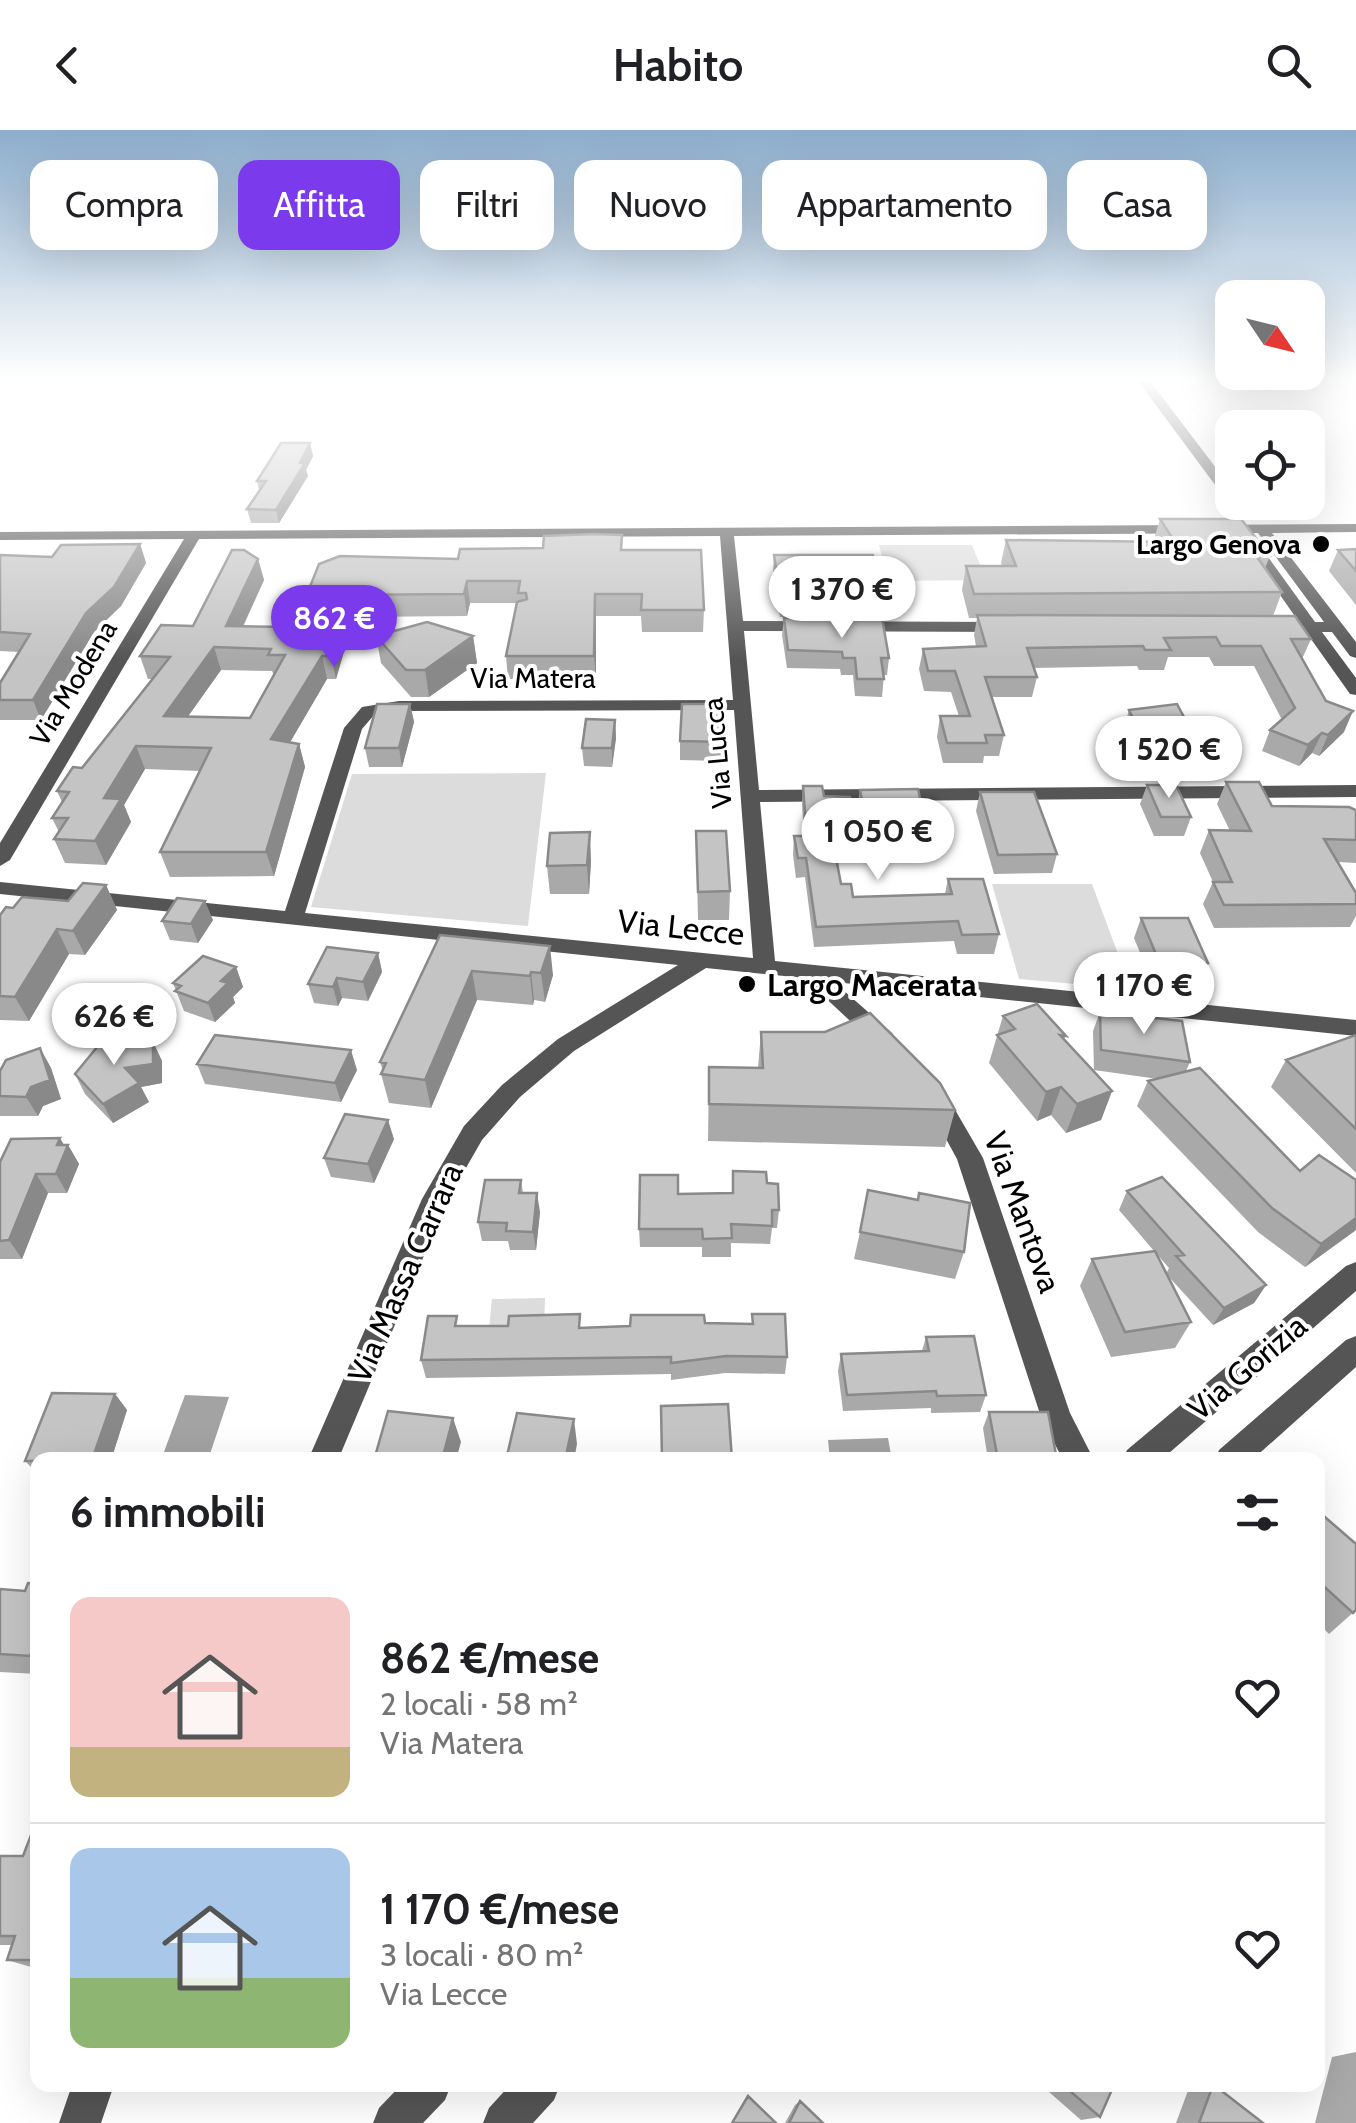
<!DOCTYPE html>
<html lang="it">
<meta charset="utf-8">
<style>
:root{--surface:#fff;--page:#f2f2f2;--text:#202124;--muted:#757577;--line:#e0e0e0;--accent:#7c3aed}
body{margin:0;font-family:Cabin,sans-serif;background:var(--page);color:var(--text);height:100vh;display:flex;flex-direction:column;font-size:38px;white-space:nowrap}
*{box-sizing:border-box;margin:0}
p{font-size:32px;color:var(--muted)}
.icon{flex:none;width:55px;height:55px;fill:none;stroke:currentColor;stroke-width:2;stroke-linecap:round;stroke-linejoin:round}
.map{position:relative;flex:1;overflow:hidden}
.panel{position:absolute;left:30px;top:1322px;width:1295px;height:640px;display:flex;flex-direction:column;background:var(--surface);border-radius:20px;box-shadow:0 10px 40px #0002}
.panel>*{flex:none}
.guide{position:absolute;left:30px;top:30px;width:1298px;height:90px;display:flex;gap:20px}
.needle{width:65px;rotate:125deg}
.controls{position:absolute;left:1215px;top:150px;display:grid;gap:20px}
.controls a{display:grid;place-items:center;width:110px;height:110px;border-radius:20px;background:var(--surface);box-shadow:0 10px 40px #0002;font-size:50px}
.price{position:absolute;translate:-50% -85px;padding:0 22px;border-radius:35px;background:#fff;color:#222;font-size:32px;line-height:65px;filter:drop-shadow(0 2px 5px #0008)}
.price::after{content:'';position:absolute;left:50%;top:60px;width:30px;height:22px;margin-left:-15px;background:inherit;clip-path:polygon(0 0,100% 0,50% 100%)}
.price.current{background:var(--accent);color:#fff}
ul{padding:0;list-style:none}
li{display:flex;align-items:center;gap:30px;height:250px;padding:0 40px}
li+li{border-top:2px solid var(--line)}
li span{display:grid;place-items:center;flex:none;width:280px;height:200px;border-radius:20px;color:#555}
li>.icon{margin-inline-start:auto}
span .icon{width:120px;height:120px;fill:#fffc;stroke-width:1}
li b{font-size:42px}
h2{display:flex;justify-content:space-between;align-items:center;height:120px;padding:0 40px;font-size:42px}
.tag{padding:0 35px;border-radius:20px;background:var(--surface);box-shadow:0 10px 40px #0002;font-size:35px;line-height:90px}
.tag.current{background:var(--accent);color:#fff}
header{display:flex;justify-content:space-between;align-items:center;height:130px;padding:0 40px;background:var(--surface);font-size:45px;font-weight:600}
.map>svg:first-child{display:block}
.green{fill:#dcdcdc}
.water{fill:#a3a3a3}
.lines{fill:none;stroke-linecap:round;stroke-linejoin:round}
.minor{fill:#555;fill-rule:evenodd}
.wall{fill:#a9a9a9;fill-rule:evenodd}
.shaded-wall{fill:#898989}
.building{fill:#c4c4c4;stroke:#898989;stroke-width:2.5;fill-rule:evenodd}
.poi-dot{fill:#000;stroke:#fff;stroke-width:4}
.labels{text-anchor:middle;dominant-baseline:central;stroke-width:8;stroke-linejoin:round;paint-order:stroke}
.far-poi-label{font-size:28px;font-weight:bold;fill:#000;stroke:#fff;text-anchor:end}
.far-street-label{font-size:28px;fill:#000;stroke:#fff}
.street-label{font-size:32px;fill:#000;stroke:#fff}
.poi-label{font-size:32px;font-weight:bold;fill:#000;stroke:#fff;text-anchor:start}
</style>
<header><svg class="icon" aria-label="back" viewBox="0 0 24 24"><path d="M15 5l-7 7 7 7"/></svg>Habito<svg class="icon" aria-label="search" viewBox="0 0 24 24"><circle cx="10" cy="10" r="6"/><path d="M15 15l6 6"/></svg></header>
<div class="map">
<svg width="1356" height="1993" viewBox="0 0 1356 1993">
<rect width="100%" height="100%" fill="#fff"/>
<path class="green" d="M879,415H972L986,450L889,451Z
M546,643L528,796L311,777L352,644Z
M992,754H1092L1131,859L1019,849Z
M545,1168L544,1199L489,1200L492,1169Z"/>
<path class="water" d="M185,1265L229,1267L208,1330H161Z
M888,1308L892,1330H830L828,1310Z"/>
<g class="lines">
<path class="minor" d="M1138,251H1150L1232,359V372L1227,371Z
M1356,394V402L1272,403L1356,512V528L1350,526L1332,502H1322L1356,548V565L1350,564L1306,502H1273L1265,497L1273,492H1299L1240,408L1247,404L1252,405L1315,492H1324L1258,403L734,406L743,491L1008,492L1016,497L1008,502L744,501L759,660L1356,655V667L760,672L775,831L1356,890V906L834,852L892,903L896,909L892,915H876L804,848L706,838L574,921L520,967L482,1010L447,1071L338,1330H308L422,1069L464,996L502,955L558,909L678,835L0,764V752L285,781L344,598L362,577L399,571L733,570L720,406L199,409L10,730L0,736V713L184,409L0,410V402ZM734,580L753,828L305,783L362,599L374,585L399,581Z
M934,956L943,959L983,1028L1070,1283L1094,1330H1063L1041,1287L957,1029L922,965Z
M1356,1132V1161L1161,1330H1123L1127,1320L1346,1136Z
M1356,1206V1237L1252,1330H1215L1219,1320L1346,1210Z
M72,1955H114L101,1993H59Z
M401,1955H451L445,1970L423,1993H373L379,1978Z
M510,1955H560L554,1970L533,1993H483L489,1978Z"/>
</g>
<path class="wall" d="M310,313L313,326L306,340L308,346L279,393H251L247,379L259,361L257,351Z
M1160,389L1270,426L1265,438L1282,462L1273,486L1311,509L1302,529L1344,602L1319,626L1312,623L1299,636L1262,621L1270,600L1282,590L1254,536H1214L1209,527H1168L1164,540H1139L1137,536L1034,538L1037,547L1032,567H992L1004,605L999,626H984L983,633H943L937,607L940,586H959L951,562L924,561L919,539L923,519L976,516L974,505L977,488H969L962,460L966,436H1002L1001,433L1006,410L1153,412Z
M140,414L146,433L121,476L94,502L41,590H0V553L19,522L0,521V425L52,427Z
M1356,419V475L1329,441L1338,420Z
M622,420L704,480L703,502H642L641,486H596V549H508L506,526L517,473H470L467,486L351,487L352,494L336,549H327L290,612L299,614L305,637L274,746L170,747L160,722L200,641L145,639L124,675L131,692L106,735L65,733L54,709L59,702L52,688L62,672L57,661L82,638L152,549H148L140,526L193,496L258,429L264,450L243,497H294L319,434L458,429ZM221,540L272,541L274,546L250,588L188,586Z
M774,425L882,465L880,483L876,488L780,487L773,442Z
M784,488L889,528L887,545H884L882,567L855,566L853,545H841L840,539L787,538L782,505Z
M376,506H473L477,533L429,567H411L381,533Z
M410,574L414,592L402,637H369L365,618Z
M725,574L724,631L680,630V611Z
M1129,580L1192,602L1185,621H1170L1168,627H1136L1124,598Z
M615,590L616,608L612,637L584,636L582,618Z
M1226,652L1272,676L1356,680V733L1338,732L1356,763V786L1350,797L1214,798L1203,774L1213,752L1200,723L1209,700L1230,701L1217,674Z
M1147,655L1191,687L1184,706H1154L1140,674Z
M803,656L824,666L853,691L850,710H832L841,754L853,767L945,764L948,749L999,804L994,824H957L954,811L814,817L805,747L796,748L793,725L794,706H804L802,675Z
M860,660L924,686L921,705H862L857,679Z
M980,662L1057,724L1052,743L994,744L976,681Z
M696,701L730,761L729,790H698Z
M591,731L589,764H550L547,736Z
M106,755L117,780L85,825L69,824L29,891L0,890V785L13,778L68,771Z
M1141,788L1208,833L1200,853L1153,854L1134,808Z
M213,790L198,813L170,810L162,791Z
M440,805L553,845L545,872L534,870L533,875L477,870L431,978L389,973L381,944L383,941L380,932Z
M378,823L382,842L368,871L342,868L338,876L314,873L308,854Z
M236,837L243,857L233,867L235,873L215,892L184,881L173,853Z
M1100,882L1190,932L1186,941L1356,1100L1305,1137L1258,1102L1137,976L1148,951L1158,949L1094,940L1093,901Z
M1003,886L1066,906L1064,909L1112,961L1101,990L1066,1003L1051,985L1037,991L989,933Z
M761,902L955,980L945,1017L708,1011L709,937L758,938Z
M1356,905V1043L1271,957L1286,930Z
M153,912L162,931V953L141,957L149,972L113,993L85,964L75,944L127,916Z
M40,918L51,938L61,969L43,976L38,986H0V941Z
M197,934L357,940L341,972L205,954Z
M60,1008L64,1015H68L79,1034L67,1063H48L22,1129H0V1032Z
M394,1009L374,1053L331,1047L324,1028Z
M733,1041L767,1053L779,1080L777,1098H772L770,1114L731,1113V1127H702V1117H640L639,1099L678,1064L732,1063Z
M521,1050L523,1063L540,1082L536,1120H510L508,1111H482L478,1092Z
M1127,1061L1266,1155L1254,1173L1213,1195L1168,1146L1191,1192L1175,1218L1111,1227L1080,1156L1092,1129L1154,1121L1119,1080ZM1155,1122L1169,1138L1166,1144Z
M918,1070L964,1122L955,1149L854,1129L860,1102Z
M752,1184L787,1227L785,1244L725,1243L671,1250V1244L426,1248L421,1230L459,1196L582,1198L705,1193L752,1194Z
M926,1207L986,1265L980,1282L931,1283V1278L843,1281L838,1241L841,1224L922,1221Z
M115,1264L127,1280L111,1330H38V1344L25,1331Z
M989,1282L1057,1330H988L983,1298Z
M1318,1381L1356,1480L1329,1504L1318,1493Z
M38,1454V1544L0,1542V1459L25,1461Z
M38,1687V1839L7,1830L12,1815H0V1726H23Z
M1356,1922V1993H1315L1332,1927Z
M1041,1955H1114L1100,1987L1081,1990Z
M1207,1955H1214L1263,1993H1176L1189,1958Z
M800,1971L823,1993H785L795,1975Z"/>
<path class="shaded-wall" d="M310,313L313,326L306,340L308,346L279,393L276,380Z
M140,414L146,433L121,476L94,502L41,590L33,570L86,483Z
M258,429L264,450L232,519L226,496Z
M467,451L470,473L467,486L464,464Z
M595,464L596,486V549L594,526Z
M882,465L880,483L876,488L879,470Z
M348,472L352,494L336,549L331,526Z
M473,506L477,533L429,567L425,540Z
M214,517L221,540L172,609L164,586Z
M322,526L327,549L278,633L271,609Z
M410,574L414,592L402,637L399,618Z
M1353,581L1344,602L1319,626L1328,605Z
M615,590L616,608L612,637V618Z
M1322,603L1312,623L1299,636L1308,615Z
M299,614L305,637L274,746L266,722Z
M136,616L145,639L124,675L131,692L106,735L95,711L104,668Z
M590,702L591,731L589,764L587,735Z
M106,755L117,780L85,825L73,801Z
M205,771L213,790L198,813L191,794Z
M57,799L69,824L29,891L15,867Z
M550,816L553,845L545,872L541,843Z
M378,823L382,842L368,871L363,852Z
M236,837L243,857L233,867L235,873L215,892L208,873L221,851Z
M472,841L477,870L431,978L425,950Z
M531,842L534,870L533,875L530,846Z
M337,848L342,868L338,876L333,857Z
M153,912L162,931V953L141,957L149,972L113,993L103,974L125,938Z
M40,918L51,938L61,969L43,976L38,986L26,967Z
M351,920L357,940L341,972L335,953Z
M1061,957L1051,985L1037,991L1046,962Z
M1112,961L1101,990L1066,1003L1077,974Z
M388,990L394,1009L374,1053L368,1034Z
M60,1008L66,1019L68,1015L79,1034L67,1063L56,1044L57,1015Z
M36,1044L48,1063L22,1129L9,1110Z
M537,1063L540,1082L536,1120L533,1102Z
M1356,1088V1100L1305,1137L1321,1114Z
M1266,1155L1254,1173L1213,1195L1224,1178Z
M115,1264L127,1280L111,1330H92Z
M453,1288L461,1312L456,1330H442Z
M574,1289L577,1314L574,1330H565Z
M38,1506V1532L30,1526Z"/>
<path class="building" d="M281,313H310L300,333H305L276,380L247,379L266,351H257Z
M1160,389H1241L1270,426L1257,427L1282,462L974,464L966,436H1016L1006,410L1175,412Z
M594,404L622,405L621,420H701L704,480H641L642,464H595L594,526H506L517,472L527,469L526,463H518L520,451H467L464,464L326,465L348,472L331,526H322L271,609L299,614L266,722H160L211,618L136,616L104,668L121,669L95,711L54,709L68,688H52L69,662L57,661L73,637L82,638L170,527L140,526L161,495L193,496L232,420H244L258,429L226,496L294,497L319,434L340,426L458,429L460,419L543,418L544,406ZM214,517L271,519L268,525H285L250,588L164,586Z
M140,414L114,457L86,483L33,570H0V553L30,504L0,502V425L52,427L61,415Z
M1356,419V441L1338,420Z
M774,425H873L882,465L879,470H781Z
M977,485L1295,486L1311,509H1291L1326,571L1353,581L1328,605L1322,603L1308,615L1270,600L1295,578L1261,516H1221L1216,507L1164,508L1171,520H1145L1143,516L1027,518L1037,547H985L1004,605H985L987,613H947L940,586H970L955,541H928L923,519L986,516Z
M784,488H882L889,528H881L884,549H857L855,528H843L842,522L788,520Z
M427,492L473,506L425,540H406L376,506Z
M377,574H410L399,618H365Z
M682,574H725V612L680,611Z
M1177,574L1192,602H1171L1174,609L1142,608L1129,580Z
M586,589L615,590L612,618H582Z
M1226,652H1259L1272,676L1349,677L1356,680V710L1324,709L1356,763V774L1224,775L1213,752H1232L1209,700L1251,701Z
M1147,655H1176L1191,687H1161Z
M803,656H822L824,666L850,667L853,691H829L841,754H851L853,767L952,764L948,749H983L999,804L962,805L958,791L816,797L806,728H798L794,706H807Z
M918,659L924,686H865L860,660Z
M980,662H1034L1057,724L998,725Z
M696,701H726L730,761L698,762Z
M590,702L587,735L547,736L550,703Z
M83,753L106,755L73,801L57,799L15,867L0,866V785L6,777L13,778L22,767L68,771Z
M177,768L205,771L191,794L162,791Z
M1141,788H1188L1208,833L1160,834Z
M440,805L550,816L541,843L531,842L530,846L472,841L425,950L381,944L386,933L380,932Z
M327,817L378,823L363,852L337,848L333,857L308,854Z
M203,826L236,837L221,851L228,853L208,873L175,861L181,856L173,853Z
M1037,874L1066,906L1060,905L1112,961L1077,974L1061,957L1046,962L997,905L1015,899L1003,886Z
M1100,882L1182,891L1190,932L1101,920Z
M870,883L940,953L955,980L709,974V937L763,938L761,902H825Z
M215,905L351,920L335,953L197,934Z
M1356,905V999L1286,930Z
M102,911L127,916L153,912V934L125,938L139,953L103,974L75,944Z
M40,918L50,950L31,957L26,967L0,966V941L6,930Z
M1200,938L1300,1041L1319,1025L1356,1050V1088L1321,1114L1272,1078L1148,951Z
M345,984L388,990L368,1034L324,1028Z
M60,1008L57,1015H68L56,1044H36L9,1110L0,1111V1032L11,1009Z
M733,1041L766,1042L767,1053L778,1054L779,1080H772V1096L731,1094L732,1108L703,1109L702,1099H639L640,1045H678V1064L733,1063Z
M1162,1047L1266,1155L1224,1178L1176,1126L1184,1125L1127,1061Z
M485,1050H521L519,1063H537L533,1102L506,1101L507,1093L478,1092Z
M868,1060L918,1070L919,1063L970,1073L964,1122L860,1102Z
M1155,1121L1191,1192L1125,1202L1092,1129Z
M580,1184L579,1198L630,1196L631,1185H704L705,1193L753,1194L752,1184H785L787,1227L726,1226L671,1233V1227L421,1230L428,1186H457L455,1196H508L509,1186Z
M974,1206L986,1265L937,1266L936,1261L847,1265L841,1224L929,1221L926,1207Z
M52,1263L115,1264L92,1330L25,1331Z
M728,1274L732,1330H662L661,1276Z
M388,1281L453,1288L442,1330H374Z
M989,1282H1048L1057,1330H998Z
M517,1283L574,1289L565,1330H506Z
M1318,1381L1356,1414V1480L1353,1483L1318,1451Z
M28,1453L38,1454V1506L30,1526L0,1524V1459L25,1461Z
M38,1687V1830H7L15,1806H0V1726H23Z
M1063,1955H1114L1100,1987Z
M1213,1955H1214L1263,1993H1199Z
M748,1966L776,1993H732Z
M800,1971L823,1993H789Z"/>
<linearGradient id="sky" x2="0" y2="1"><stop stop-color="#8cadcc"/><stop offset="0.47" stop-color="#fff"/><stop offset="1" stop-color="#fff" stop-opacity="0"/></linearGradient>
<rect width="1356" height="530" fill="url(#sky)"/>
<g class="poi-dot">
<circle cx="1321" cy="414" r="10"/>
<circle cx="747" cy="854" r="10"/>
</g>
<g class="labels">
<g class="far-poi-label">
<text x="1301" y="414">Largo Genova</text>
</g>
<g class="far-street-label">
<text x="533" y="548">Via Matera</text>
<text transform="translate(73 553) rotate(-59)">Via Modena</text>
<text transform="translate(717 623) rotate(-95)">Via Lucca</text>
</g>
<g class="street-label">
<text transform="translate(681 797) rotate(6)">Via Lecce</text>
<text transform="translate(1023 1082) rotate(70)">Via Mantova</text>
<text transform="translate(405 1143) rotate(-66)">Via Massa Carrara</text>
<text transform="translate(1247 1237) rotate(-40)">Via Gorizia</text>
</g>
<g class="poi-label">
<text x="767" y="854">Largo Macerata</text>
</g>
</g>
</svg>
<div class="controls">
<a><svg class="needle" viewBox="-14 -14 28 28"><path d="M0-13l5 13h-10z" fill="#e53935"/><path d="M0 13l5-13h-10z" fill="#757577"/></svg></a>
<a><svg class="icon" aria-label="locate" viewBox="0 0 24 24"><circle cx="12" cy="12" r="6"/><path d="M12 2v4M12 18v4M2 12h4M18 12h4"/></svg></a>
</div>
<b class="price" style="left:842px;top:511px">1 370 €</b>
<b class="price current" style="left:334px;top:540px">862 €</b>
<b class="price" style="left:1169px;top:671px">1 520 €</b>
<b class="price" style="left:878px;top:753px">1 050 €</b>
<b class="price" style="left:1144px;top:907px">1 170 €</b>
<b class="price" style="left:114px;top:938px">626 €</b>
<div class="guide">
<a class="tag">Compra</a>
<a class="tag current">Affitta</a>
<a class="tag">Filtri</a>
<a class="tag">Nuovo</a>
<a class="tag">Appartamento</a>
<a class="tag">Casa</a>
</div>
<section class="panel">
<h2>6 immobili<svg class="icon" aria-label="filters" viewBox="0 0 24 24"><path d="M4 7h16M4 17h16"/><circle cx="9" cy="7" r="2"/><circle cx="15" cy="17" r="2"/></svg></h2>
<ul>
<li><span style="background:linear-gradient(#f6c9c9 75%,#c2b280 0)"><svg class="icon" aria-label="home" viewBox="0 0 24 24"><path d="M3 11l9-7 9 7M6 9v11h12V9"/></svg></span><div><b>862 €/mese</b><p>2 locali · 58 m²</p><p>Via Matera</p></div><svg class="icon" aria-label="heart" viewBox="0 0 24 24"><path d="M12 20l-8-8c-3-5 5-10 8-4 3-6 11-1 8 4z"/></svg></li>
<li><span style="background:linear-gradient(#a9c7e8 65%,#8fb573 0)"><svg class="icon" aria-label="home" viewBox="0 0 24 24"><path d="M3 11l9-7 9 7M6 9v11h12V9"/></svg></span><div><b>1 170 €/mese</b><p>3 locali · 80 m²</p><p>Via Lecce</p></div><svg class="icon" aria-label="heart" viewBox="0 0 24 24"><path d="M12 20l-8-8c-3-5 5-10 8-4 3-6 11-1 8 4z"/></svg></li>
</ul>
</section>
</div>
